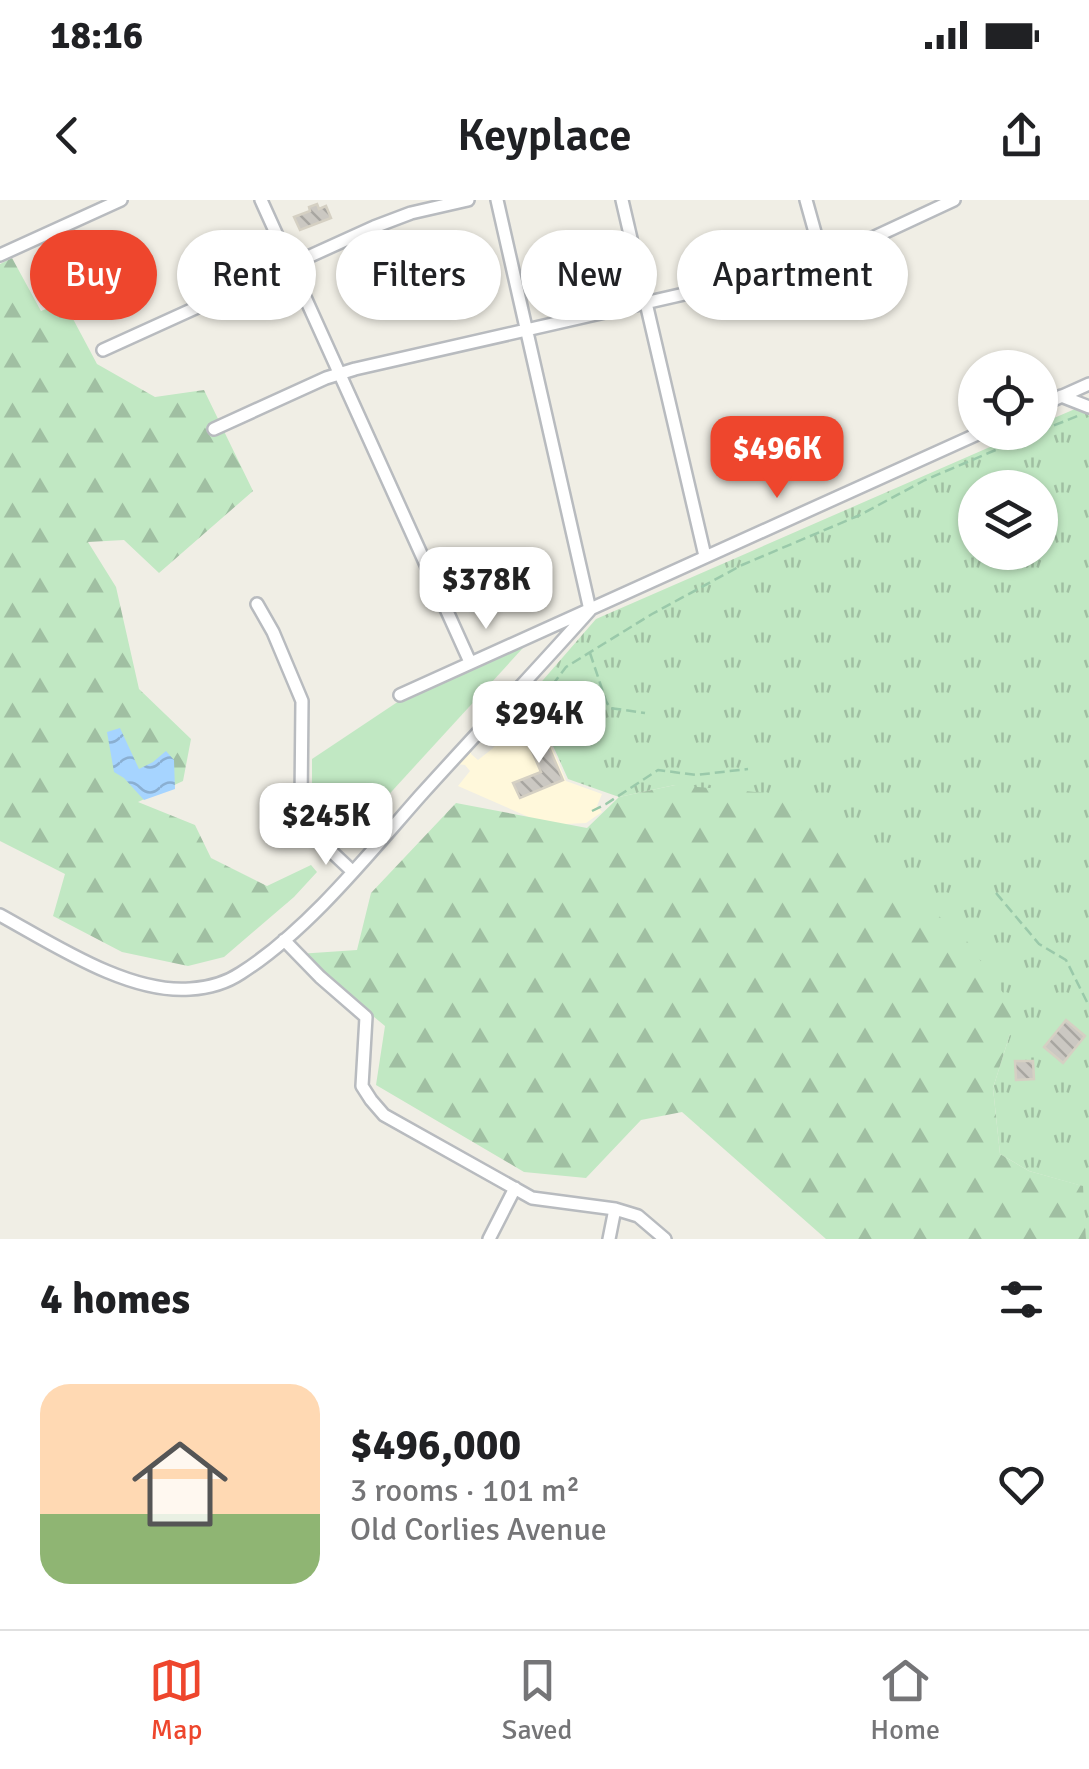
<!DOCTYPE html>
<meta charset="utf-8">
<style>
:root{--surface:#fff;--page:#f2f2f2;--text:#202124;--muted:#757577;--line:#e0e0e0;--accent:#ee462d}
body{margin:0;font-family:Signika,sans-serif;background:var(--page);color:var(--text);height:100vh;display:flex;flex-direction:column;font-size:38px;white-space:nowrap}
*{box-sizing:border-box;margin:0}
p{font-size:32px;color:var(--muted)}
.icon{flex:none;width:55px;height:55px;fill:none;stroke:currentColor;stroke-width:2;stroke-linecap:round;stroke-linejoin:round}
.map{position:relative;height:1039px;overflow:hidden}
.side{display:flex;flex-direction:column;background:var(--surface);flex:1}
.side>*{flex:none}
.top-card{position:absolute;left:30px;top:30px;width:1030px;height:90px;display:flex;gap:20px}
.controls{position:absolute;left:958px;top:150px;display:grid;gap:20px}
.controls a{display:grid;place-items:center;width:100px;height:100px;border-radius:50%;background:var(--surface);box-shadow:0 2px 8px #0004;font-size:50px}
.price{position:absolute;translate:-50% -85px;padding:0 22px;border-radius:20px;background:#fff;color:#222;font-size:32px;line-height:65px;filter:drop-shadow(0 2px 5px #0008)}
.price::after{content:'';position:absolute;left:50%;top:60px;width:30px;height:22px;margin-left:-15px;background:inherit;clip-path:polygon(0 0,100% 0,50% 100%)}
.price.current{background:var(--accent);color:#fff}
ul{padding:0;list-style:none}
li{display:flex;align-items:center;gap:30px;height:250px;padding:0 40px}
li+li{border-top:2px solid var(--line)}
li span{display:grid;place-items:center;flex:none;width:280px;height:200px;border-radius:30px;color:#555}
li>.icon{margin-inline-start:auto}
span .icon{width:120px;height:120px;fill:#fffc;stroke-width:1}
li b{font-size:42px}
h2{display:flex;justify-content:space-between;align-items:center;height:120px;padding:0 40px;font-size:42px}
.chip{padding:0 35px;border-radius:45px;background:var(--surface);box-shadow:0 2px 8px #0004;font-size:35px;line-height:90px}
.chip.current{background:var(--accent);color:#fff}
.status{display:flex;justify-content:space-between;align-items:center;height:70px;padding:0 50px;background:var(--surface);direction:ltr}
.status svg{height:28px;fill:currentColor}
header{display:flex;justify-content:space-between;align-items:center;height:130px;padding:0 40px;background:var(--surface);font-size:45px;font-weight:600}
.tab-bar{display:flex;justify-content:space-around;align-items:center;height:140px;border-top:2px solid var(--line);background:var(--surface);font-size:28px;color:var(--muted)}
.tab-bar a{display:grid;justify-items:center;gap:5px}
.tab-bar .current{color:var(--accent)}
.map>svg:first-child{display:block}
.commercial{fill:#fff8db}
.grass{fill:url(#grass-tufts);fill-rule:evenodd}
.forest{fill:url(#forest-firs)}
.park{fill:#c1e8c3}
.water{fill:url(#water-waves)}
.building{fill:url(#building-back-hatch);stroke:#d5d0c3;stroke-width:2.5}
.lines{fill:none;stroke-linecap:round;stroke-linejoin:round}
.minor-casing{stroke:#b8bbbf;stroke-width:16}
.path{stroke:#9ac9aa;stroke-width:2.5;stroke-dasharray:10 5;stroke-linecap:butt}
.minor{stroke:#fff;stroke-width:11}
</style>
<div class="status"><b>18:16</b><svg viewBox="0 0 49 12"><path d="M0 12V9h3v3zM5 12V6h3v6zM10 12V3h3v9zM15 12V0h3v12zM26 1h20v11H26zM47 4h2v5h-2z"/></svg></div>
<header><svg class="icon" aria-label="back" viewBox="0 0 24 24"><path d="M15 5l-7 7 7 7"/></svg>Keyplace<svg class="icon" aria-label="share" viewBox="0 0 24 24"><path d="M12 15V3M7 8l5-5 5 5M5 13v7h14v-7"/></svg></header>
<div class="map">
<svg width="1089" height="1039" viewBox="0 0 1089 1039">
<defs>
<pattern id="grass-tufts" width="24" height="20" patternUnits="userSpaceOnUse" patternTransform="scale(2.5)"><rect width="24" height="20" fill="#c1e8c3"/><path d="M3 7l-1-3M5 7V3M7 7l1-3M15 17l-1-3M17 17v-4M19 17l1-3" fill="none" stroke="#a0bfa2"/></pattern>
<pattern id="forest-firs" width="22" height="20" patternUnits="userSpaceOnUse" patternTransform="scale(2.5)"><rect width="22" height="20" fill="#c1e8c3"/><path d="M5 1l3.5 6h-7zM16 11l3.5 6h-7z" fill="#a0bfa2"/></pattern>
<pattern id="water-waves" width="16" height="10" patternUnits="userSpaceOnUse" patternTransform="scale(2.5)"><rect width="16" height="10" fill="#a6d4ff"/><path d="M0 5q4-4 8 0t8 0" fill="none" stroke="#8aafd2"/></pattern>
<pattern id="building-back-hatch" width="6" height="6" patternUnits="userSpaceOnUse" patternTransform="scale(2.5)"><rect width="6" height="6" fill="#cbc8c2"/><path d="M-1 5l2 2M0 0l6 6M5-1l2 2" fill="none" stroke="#a8a6a1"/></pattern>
</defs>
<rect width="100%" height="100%" fill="#f0eee5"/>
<path class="commercial" d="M509,511L510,523L514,529L539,517L566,581L602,594L597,606L602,612L586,623L547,625L458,586L470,571L465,565L457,564L471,548V554L478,560L492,549L506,534V530L497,523Z"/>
<path class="grass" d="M1089,203V1039H1086L1082,986L1029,971L1000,954L993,888L1010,834L675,585L619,597L568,579L530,495L596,419L1022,233L1040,232V224ZM975,288H1040V352H975Z"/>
<path class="forest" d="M12,58L41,111L64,102L97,164L155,197L204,190L253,291L159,373L124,340L88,342L116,387L139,489L191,539L183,581L138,602L195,625L211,658L267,686L311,665L317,672L294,697L224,757L188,766L122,752L53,716L65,674L0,641V64Z
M675,585L780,594L962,734L1012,806L1010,834L993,888L1000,954L1029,971L1083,986L1086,1039H826L682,912L641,920L586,978L524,972L376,885L385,826L298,754L357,750L371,693L456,603L587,628L619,597Z"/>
<path class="park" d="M533,437L339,649L312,620V559L414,491Z"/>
<path class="water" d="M120,528L139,569L153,562L166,551L174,560L175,589L144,600L124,578L114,572L107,532Z"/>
<path class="building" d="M317,4L319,9L326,6L331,18L300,30L294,17L310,11L309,7Z
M540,526L563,580L520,598L513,583L541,572L524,533Z
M1066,820L1085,836L1063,863L1044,847Z
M1015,861H1033L1034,879L1016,880Z"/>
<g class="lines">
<g class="minor-casing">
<path id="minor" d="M261,0L470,462
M497,0L590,410
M622,0L705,356
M806,0L823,61
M0,55L121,0
M103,150L374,27L411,13L468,0
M1061,196L1089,207
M1040,206L1089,184
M214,229L326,178L355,169L807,66L823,61L954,0
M257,404L273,432L302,501L301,603L306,620L317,638L352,671
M400,495L982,232
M0,715C53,744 128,794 190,789C208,788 226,783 241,773C307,731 368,655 420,596C476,534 534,473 590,410
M284,740L320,777L366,817L362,886L371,900L384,915L532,998L615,1009L638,1016L665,1039
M489,1039L515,988
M609,1039L615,1009"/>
</g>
<path class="path" d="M1040,231L1080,215
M590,453L606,501L610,508L645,513
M525,521L566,467L652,414L742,365L860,315L925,280L1038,232
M592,611L606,604L658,570L696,575L748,569
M996,693L1039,744L1066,760L1089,806"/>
<use href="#minor" class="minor"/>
</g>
</svg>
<div class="controls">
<a><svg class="icon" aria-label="locate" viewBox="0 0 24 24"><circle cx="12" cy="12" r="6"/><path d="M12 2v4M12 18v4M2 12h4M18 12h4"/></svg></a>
<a><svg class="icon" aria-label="layers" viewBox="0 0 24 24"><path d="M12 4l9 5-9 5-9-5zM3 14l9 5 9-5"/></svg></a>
</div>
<b class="price current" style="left:777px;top:301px">$496K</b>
<b class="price" style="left:486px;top:432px">$378K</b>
<b class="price" style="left:539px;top:566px">$294K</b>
<b class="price" style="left:326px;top:668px">$245K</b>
<div class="top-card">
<a class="chip current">Buy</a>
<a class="chip">Rent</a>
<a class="chip">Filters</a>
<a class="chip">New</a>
<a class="chip">Apartment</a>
</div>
</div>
<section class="side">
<h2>4 homes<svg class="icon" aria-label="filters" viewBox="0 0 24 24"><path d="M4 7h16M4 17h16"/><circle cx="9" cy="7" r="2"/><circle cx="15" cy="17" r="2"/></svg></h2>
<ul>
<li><span style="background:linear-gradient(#ffd9b3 65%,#8fb573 0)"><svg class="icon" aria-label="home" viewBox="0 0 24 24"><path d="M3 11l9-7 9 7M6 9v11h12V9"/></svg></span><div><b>$496,000</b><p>3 rooms · 101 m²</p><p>Old Corlies Avenue</p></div><svg class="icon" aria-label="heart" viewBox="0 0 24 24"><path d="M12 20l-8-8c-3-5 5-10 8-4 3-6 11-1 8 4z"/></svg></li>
</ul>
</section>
<nav class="tab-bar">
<a class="current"><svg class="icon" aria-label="map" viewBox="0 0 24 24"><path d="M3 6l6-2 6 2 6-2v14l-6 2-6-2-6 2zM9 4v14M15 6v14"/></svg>Map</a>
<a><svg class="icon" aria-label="saved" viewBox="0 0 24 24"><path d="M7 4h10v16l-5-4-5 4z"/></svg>Saved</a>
<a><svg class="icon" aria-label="home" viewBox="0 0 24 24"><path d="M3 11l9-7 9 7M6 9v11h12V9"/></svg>Home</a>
</nav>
